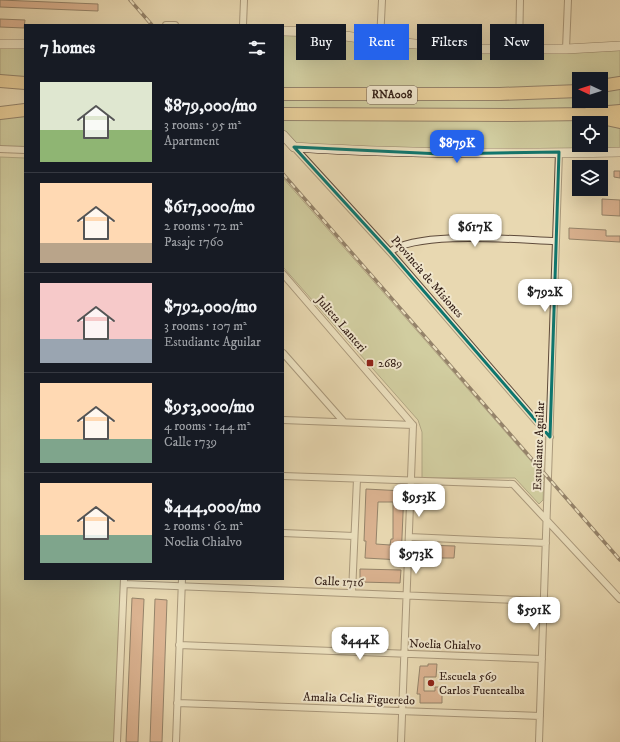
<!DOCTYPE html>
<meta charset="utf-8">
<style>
:root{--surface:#171b24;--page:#242831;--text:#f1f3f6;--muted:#9ea1a6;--line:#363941;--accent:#2563eb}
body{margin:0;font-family:"IM FELL DW Pica",serif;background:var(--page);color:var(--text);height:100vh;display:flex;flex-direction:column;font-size:15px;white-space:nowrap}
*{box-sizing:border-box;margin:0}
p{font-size:13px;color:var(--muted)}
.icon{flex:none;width:22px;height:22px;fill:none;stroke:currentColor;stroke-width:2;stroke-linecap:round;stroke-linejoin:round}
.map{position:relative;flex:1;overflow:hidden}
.details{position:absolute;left:24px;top:24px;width:260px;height:556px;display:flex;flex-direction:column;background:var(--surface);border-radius:0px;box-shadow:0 4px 16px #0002}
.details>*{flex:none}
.top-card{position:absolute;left:296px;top:24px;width:264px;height:36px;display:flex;gap:8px}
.needle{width:26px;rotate:274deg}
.fabs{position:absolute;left:572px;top:72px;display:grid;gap:8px}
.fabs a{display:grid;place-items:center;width:36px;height:36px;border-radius:0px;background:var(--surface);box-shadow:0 4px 16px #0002;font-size:20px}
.price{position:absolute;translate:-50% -34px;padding:0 9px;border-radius:8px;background:#fff;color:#222;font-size:13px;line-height:26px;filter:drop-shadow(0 1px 2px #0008)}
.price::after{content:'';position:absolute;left:50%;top:24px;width:12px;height:9px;margin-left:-6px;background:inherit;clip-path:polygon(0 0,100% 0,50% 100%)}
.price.active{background:var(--accent);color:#fff}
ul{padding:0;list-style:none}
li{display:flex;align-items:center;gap:12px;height:100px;padding:0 16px}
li+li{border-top:1px solid var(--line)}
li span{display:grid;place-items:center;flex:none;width:112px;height:80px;border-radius:0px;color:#555}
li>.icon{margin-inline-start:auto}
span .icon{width:48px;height:48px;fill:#fffc;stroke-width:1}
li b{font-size:17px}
h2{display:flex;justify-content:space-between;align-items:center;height:48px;padding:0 16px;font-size:17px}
.chip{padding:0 14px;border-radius:0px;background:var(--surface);box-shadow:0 4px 16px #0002;font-size:14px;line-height:36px}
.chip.active{background:var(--accent);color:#fff}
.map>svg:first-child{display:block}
.green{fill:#b5bf8d;stroke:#736e50;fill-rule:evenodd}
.building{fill:#cc866c;stroke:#311c14;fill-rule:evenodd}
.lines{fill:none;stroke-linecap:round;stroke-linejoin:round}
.street-casing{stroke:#5f4b3b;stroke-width:8}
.secondary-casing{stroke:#311c14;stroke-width:10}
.highway-casing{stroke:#311c14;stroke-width:14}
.street{stroke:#f0e6cc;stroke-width:6}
.secondary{stroke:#f0e6cc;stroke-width:9}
.highway{stroke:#e4bc78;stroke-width:12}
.rail-casing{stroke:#311c14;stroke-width:3.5}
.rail{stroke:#f0e6cc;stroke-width:2;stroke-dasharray:6;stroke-linecap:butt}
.marked{fill:none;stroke:#0f766e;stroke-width:3;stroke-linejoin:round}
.poi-dot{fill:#8f2418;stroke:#f0e6cc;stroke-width:1.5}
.labels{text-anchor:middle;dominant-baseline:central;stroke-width:4;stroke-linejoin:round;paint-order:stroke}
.shield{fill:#f0e6cc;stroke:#6a594b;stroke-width:1}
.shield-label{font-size:11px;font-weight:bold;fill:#311c14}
.street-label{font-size:12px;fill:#311c14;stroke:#f0e6cc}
.poi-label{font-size:12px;fill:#311c14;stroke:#f0e6cc;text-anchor:start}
</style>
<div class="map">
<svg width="620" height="742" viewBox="0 0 620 742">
<rect width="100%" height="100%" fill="#e8d8b1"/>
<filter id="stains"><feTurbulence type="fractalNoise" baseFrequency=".005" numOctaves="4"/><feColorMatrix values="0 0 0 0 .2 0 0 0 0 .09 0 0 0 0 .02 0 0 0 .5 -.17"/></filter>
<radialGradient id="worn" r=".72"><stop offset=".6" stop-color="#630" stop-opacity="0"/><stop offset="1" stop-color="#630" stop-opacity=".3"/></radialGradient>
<path class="green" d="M283,31L475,49L620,46V152L294,147L283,135ZM579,79H601V101H579ZM579,123H601V145H579Z
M0,44H25V83L0,81Z
M0,109L25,110V150L0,149Z
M0,157L25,158V579H121L114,742H0Z
M283,178L544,476L543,500L539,504L515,478H422V432L418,420L283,267Z"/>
<path class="building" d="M0,0L98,4V11L0,7Z
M0,19L25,20L24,28L0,27Z
M614,171H620V178L614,177Z
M602,199L620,200V216L602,215Z
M569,228L606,230V236H620V242L569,239Z
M366,489L404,491L401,560L365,558L366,541H364ZM378,502H393V539H391L390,545L376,544Z
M423,545L455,546L454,558H436V562L423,561Z
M360,569L401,570L400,583L360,582Z
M132,598L144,599L139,713L138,742H126Z
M155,599L167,600L162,742H150Z
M428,664H437L436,677H424V691H435V687H442V703H420V694H417L420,666H428Z"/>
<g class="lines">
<g class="street-casing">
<path id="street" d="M166,25H175
M243,25L244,0
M380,41L382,0
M519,49L520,0
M566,49L568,0
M294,147L390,252L550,437
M0,149L25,150
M390,252C417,230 519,240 556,241
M283,274L413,425
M283,353L344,422
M283,420L413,425
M283,476L513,484L620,599
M283,533L354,536
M409,537L546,543
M124,584L544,601
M352,593L357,479
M179,645L542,659
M177,703L540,716
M117,742L124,579
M176,742L182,579
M401,742L413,425
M539,742L559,152"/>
</g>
<g class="secondary-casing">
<path id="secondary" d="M283,31L318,32L380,41L475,49H566L620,46
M0,44H25
M283,135L294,147C403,154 511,154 620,152"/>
</g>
<g class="highway-casing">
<path id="highway" d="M0,81L25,83
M601,86L620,83
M283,94H500L579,91
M0,113L25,110
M283,114L511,115L586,114L620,111
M597,117L620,122"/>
</g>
<use href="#street" class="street"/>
<use href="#secondary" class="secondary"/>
<use href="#highway" class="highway"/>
<g class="rail-casing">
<path id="rail" d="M130,0L152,25
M283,174L620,560"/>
</g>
<use href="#rail" class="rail"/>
</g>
<path d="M0 0H620V742H0ZM294,147L441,154L559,152L550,437L390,252Z" fill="#e8d8b1" fill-opacity=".55" fill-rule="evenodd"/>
<path class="marked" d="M294,147L441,154L559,152L550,437L390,252Z"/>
<g class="poi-dot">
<rect x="366" y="359" width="8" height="8" rx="2"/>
<circle cx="431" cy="683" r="4"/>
</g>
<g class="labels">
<rect class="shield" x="367" y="86" width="50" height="18" rx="3"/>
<g class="shield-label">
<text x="392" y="95">RNA008</text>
</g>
<g class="street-label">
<text transform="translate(427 277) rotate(49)">Provincia de Misiones</text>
<text transform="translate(341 324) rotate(49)">Julieta Lanteri</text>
<text transform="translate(539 446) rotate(-88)">Estudiante Aguilar</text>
<text transform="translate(339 582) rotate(2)">Calle 1716</text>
<text transform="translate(445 645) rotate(2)">Noelia Chialvo</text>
<text transform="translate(359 699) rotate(2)">Amalia Celia Figueredo</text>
</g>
<g class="poi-label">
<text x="378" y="363">2689</text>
<text x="439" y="676">Escuela 569<tspan x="439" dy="14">Carlos Fuentealba</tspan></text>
</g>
</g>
<rect width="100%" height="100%" filter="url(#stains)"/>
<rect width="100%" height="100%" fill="url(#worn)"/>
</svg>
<div class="fabs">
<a><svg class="needle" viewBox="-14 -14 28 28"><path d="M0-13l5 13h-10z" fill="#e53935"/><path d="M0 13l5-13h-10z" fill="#9ea1a6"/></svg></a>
<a><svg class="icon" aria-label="locate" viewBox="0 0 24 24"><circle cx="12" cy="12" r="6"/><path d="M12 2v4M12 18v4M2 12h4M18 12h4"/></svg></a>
<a><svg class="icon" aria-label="layers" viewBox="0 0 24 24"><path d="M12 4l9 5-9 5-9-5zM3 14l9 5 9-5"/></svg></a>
</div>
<b class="price active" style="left:457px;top:164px">$879K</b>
<b class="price" style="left:475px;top:248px">$617K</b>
<b class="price" style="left:545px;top:313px">$792K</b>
<b class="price" style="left:419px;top:518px">$953K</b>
<b class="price" style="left:416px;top:575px">$973K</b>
<b class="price" style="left:534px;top:631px">$591K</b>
<b class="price" style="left:360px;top:661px">$444K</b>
<div class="top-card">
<a class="chip">Buy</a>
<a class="chip active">Rent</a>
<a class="chip">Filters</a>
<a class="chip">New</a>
</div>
<section class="details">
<h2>7 homes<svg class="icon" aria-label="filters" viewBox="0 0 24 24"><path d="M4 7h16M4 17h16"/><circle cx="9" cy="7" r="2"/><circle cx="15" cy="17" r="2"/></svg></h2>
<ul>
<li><span style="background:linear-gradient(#dfe7d0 60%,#8fb573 0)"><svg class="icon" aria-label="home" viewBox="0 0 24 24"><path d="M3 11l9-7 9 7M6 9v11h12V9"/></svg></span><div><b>$879,000/mo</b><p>3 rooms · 95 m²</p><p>Apartment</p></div></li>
<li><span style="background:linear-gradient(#ffd9b3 75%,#b9a48a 0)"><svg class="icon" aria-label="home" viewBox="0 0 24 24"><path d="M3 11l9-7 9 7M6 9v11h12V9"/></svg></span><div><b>$617,000/mo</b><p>2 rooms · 72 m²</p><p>Pasaje 1760</p></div></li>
<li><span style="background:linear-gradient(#f6c9c9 70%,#9aa5b1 0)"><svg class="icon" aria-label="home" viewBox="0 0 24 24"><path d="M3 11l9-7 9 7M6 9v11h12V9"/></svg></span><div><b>$792,000/mo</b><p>3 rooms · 107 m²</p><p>Estudiante Aguilar</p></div></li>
<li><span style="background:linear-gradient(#ffd9b3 70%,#7fa58c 0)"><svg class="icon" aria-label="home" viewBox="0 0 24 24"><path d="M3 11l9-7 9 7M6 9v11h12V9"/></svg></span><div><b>$953,000/mo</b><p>4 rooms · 144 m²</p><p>Calle 1739</p></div></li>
<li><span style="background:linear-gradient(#ffd9b3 65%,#7fa58c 0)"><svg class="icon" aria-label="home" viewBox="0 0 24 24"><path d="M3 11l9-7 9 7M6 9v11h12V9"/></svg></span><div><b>$444,000/mo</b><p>2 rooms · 62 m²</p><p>Noelia Chialvo</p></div></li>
</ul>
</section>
</div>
